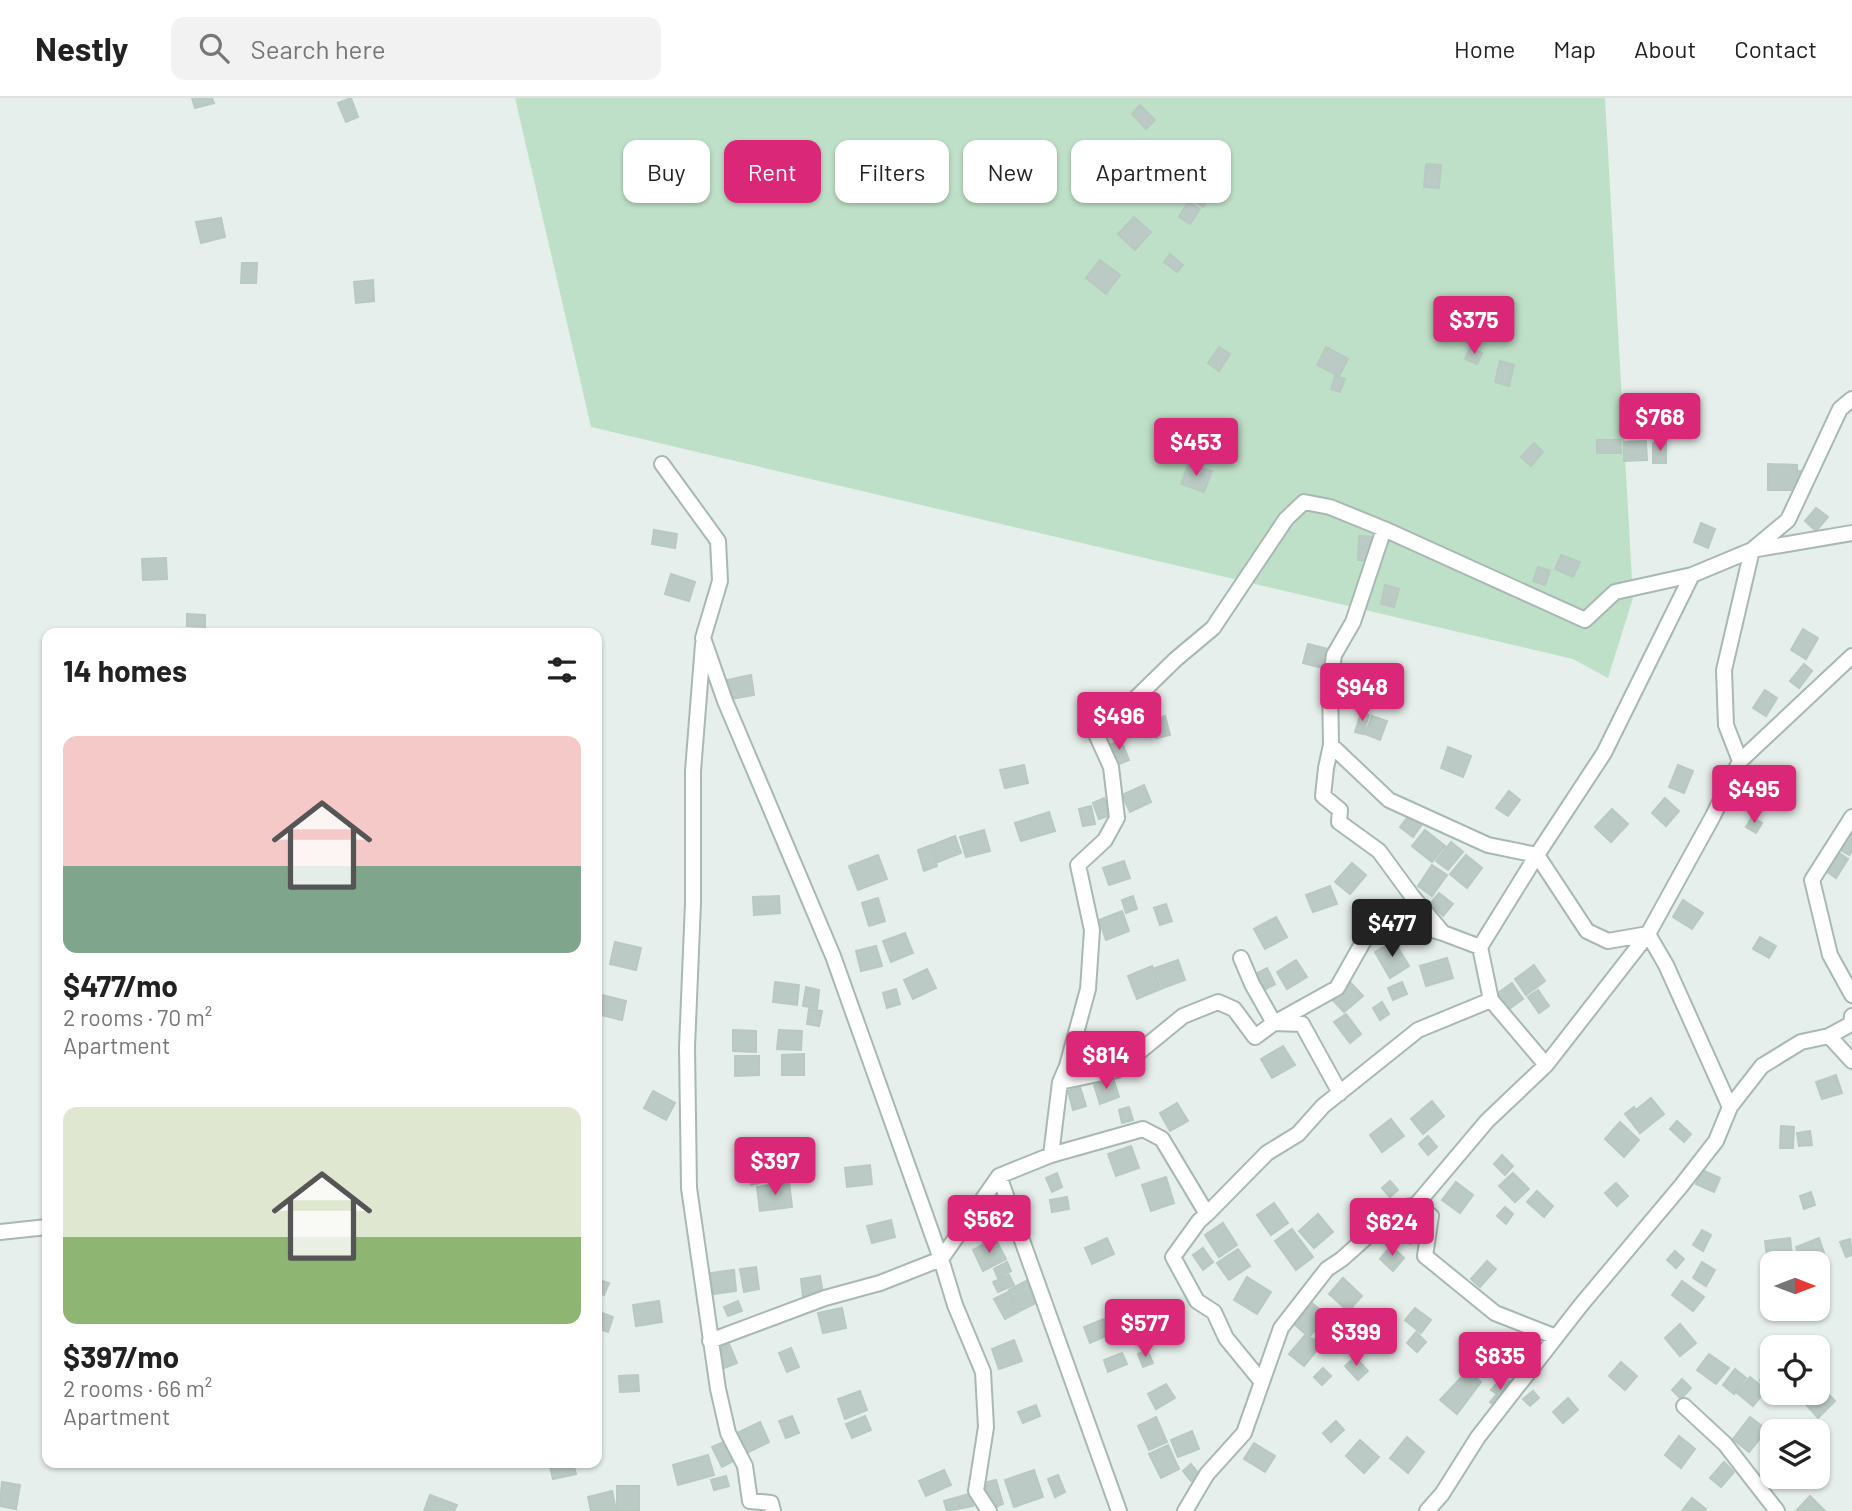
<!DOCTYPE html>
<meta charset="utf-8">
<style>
:root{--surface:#fff;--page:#f2f2f2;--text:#222;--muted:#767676;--line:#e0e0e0;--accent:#db2777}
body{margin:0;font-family:Barlow,sans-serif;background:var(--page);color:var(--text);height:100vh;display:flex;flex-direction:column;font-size:26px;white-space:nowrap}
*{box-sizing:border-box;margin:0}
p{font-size:23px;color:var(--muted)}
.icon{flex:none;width:38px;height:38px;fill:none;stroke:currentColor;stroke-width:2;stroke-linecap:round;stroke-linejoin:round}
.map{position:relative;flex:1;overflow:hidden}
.sheet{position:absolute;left:42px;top:530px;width:560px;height:840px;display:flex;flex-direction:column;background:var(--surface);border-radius:14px;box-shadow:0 2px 5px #0004}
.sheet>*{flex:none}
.top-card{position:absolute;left:623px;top:42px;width:665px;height:63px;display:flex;gap:14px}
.needle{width:46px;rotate:90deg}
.fabs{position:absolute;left:1760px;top:1153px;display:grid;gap:14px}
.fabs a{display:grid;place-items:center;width:70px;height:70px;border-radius:14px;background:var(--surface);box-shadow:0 2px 5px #0004;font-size:35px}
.price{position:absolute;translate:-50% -60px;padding:0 16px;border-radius:7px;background:var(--accent);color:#fff;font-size:23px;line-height:46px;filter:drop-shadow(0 2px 4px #0008)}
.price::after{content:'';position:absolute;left:50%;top:42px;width:21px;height:16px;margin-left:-10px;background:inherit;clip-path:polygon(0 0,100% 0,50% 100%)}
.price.active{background:#222;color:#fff}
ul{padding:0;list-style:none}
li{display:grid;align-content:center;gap:14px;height:371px;padding:0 21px}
li span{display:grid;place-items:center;height:217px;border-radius:14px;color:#555}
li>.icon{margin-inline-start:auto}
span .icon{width:126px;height:126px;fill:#fffc;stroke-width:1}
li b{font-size:30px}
h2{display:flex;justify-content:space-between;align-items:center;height:84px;padding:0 21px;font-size:30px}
.pill{padding:0 24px;border-radius:14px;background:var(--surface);box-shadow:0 2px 5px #0004;font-size:24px;line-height:63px}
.pill.active{background:var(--accent);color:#fff}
header{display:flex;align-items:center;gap:42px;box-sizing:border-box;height:98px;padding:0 35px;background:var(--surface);border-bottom:2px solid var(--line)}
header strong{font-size:33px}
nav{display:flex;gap:38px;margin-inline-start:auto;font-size:24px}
.search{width:490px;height:63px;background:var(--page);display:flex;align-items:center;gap:18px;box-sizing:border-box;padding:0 24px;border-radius:14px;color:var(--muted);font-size:26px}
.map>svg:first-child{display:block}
.green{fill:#bfe0c8}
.building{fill:#bbcac4;stroke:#b8c9c2;stroke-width:2}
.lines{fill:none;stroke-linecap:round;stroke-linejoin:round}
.minor-casing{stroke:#a8b8b2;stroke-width:18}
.minor{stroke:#fff;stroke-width:14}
</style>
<header>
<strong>Nestly</strong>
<div class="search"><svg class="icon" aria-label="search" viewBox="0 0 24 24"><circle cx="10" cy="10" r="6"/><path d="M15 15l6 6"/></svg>Search here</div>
<nav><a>Home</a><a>Map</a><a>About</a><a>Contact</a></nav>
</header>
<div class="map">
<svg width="1852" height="1413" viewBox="0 0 1852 1413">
<rect width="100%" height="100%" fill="#e6efeb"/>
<path class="green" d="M515,0H1605L1633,500L1608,580L1573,561L591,329Z"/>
<path class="building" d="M192,0H212L214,5L195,10Z
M351,0L358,19L346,24L338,5Z
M1140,7L1155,22L1146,31L1132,16Z
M1426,66L1441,67L1439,90L1424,89Z
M1197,85L1213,96L1203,109L1188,98Z
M1188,104L1200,111L1190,126L1179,119Z
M1134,119L1151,134L1135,152L1118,136Z
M221,120L225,139L201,145L196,124Z
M1170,156L1183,167L1177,174L1164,164Z
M1100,162L1120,177L1106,196L1086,180Z
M242,165H257L256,185H241Z
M373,182L374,203L356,205L354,184Z
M1219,249L1230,256L1219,273L1208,265Z
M1326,249L1348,261L1339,278L1317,267Z
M1470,250L1482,255L1477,266L1465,261Z
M1500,263L1514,267L1509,288L1495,284Z
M1335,278L1345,281L1340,294L1331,291Z
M1597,342H1620L1621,355H1597Z
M1646,343L1647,362L1624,363V344Z
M1534,345L1543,354L1531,368L1521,359Z
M1653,345H1666V365H1653Z
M1189,365L1212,373L1204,394L1181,386Z
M1768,366L1797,367V373H1801V381H1797V392H1768Z
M1816,410L1828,419L1816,433L1805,423Z
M1701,425L1715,431L1708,450L1694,444Z
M654,432L677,436L675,450L652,446Z
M1359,438L1373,439L1372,463L1358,462Z
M1561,457L1580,464L1573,479L1555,471Z
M166,460L167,481L143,482L142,461Z
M1538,469L1550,473L1545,487L1533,483Z
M671,476L695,484L689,503L665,496Z
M1385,487L1399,491L1394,509L1381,506Z
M187,516L205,517V529L187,528Z
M1803,531L1818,540L1806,561L1791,552Z
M1308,546L1332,552L1327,571L1303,565Z
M1804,566L1812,573L1799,590L1790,583Z
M751,577L754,597L730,601L727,582Z
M1351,590L1370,594L1367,609L1348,605Z
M1765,592L1777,600L1766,618L1753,610Z
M1361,615L1369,617L1363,636L1355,634Z
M1165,618L1170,637L1157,640L1153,622Z
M1372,618L1387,623L1380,642L1365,636Z
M1121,642L1129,662L1117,667L1109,647Z
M1448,649L1471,658L1463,679L1441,670Z
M1024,667L1028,685L1005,690L1000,672Z
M1678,667L1693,673L1684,695L1669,689Z
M1753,677L1774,689L1764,706L1743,694Z
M1144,687L1151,704L1130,714L1122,697Z
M1509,693L1520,702L1508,718L1496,710Z
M1104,700L1111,717L1099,721L1093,705Z
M1665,700L1679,713L1666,728L1652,715Z
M1091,708L1095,726L1083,728L1079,711Z
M1612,711L1628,726L1611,744L1595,729Z
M1049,714L1055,733L1021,743L1015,725Z
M1410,716L1423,725L1413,739L1400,729Z
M1752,719L1762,725L1756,735L1746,729Z
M984,732L990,753L966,759L960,739Z
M1425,732L1445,748L1432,764L1412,748Z
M1849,732L1852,734V753L1849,757L1839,751Z
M955,738L961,755L938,764L932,747Z
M1451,744L1463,754L1448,772L1436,763Z
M931,747L937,768L924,773L918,752Z
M1838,754L1848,761L1836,780L1826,773Z
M878,757L887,781L858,792L849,768Z
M1466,757L1482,770L1467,790L1450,776Z
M1124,763L1130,780L1109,787L1103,770Z
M1352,765L1366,777L1350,796L1335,784Z
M1432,767L1447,777L1432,798L1418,788Z
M1330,788L1337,806L1313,814L1306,797Z
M1439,795L1453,806L1443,818L1430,806Z
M779,798L780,815L754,817L753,799Z
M1133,798L1137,811L1126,815L1122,802Z
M878,800L885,823L869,828L862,805Z
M1683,802L1703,815L1692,831L1673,819Z
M1166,806L1172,823L1160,827L1154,810Z
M1122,813L1129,833L1106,842L1099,822Z
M1276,819L1287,839L1265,851L1254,831Z
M905,835L913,855L891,864L883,843Z
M1760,839L1776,848L1769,860L1753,851Z
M1394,843L1409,868L1390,880L1375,854Z
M615,844L641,850L636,872L610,866Z
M876,848L882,868L861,873L856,853Z
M1447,860L1453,880L1426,888L1420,868Z
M1178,862L1185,882L1163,890L1155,870Z
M1296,862L1307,879L1287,891L1277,874Z
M1534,867L1545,883L1526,897L1515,881Z
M1152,868L1161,891L1137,901L1128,878Z
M1267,870L1275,886L1261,894L1252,878Z
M927,871L936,890L913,901L904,882Z
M1349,883L1363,898L1344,914L1330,899Z
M775,884L799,887L797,907L773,904Z
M1402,884L1407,896L1393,902L1388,890Z
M1512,885L1523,901L1509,911L1498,895Z
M806,889L819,892L817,910L803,908Z
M896,891L900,906L887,910L883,895Z
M1538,892L1549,908L1539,915L1528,899Z
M602,897L626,903L622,922L597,916Z
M1382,904L1389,916L1380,922L1373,910Z
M809,911L822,913L819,928L807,926Z
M1346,916L1361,936L1350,945L1334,924Z
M733,932L756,933V954L733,953Z
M779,932L802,933L801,952L777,951Z
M1283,948L1295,967L1272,980L1261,961Z
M804,956V977H782V957Z
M735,958H759V977L735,978Z
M1836,977L1842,995L1822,1001L1816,984Z
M1113,980L1119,999L1100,1006L1094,987Z
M1080,989L1086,1008L1073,1012L1068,993Z
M653,993L675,1005L666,1022L644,1010Z
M1651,1000L1664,1016L1640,1035L1625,1016L1634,1009L1636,1012Z
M1432,1003L1444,1018L1423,1036L1411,1021Z
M1177,1005L1188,1023L1170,1033L1160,1015Z
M1129,1009L1133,1022L1122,1025L1119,1012Z
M1391,1021L1404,1038L1382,1054L1370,1037Z
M1677,1023L1691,1036L1684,1044L1670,1031Z
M1620,1024L1639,1042L1624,1059L1605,1041Z
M1781,1028L1794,1029L1793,1050H1780Z
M1810,1033L1812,1047L1799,1048L1797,1035Z
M1428,1038L1437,1049L1428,1057L1419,1046Z
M1131,1048L1139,1070L1116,1078L1108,1056Z
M762,1056L763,1065L743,1066V1057Z
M1502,1057L1513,1068L1505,1077L1494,1066Z
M870,1067L872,1086L847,1089L845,1070Z
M764,1072L767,1083L751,1087L748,1076Z
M1702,1072L1720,1080L1714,1094L1696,1086Z
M1057,1075L1062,1089L1052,1094L1046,1080Z
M1513,1075L1529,1091L1515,1104L1499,1088Z
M1166,1079L1174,1105L1151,1113L1142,1087Z
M1390,1083L1398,1092L1390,1099L1382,1090Z
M789,1084L792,1109L760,1113L757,1089Z
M1456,1084L1473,1097L1460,1115L1442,1102Z
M1616,1085L1628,1098L1617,1108L1605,1095Z
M1537,1093L1553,1108L1544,1119L1527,1104Z
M1811,1094L1815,1107L1804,1111L1800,1098Z
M1067,1099L1069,1111L1052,1114L1050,1102Z
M1274,1105L1288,1125L1271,1137L1257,1117Z
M1505,1109L1513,1116L1506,1126L1497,1118Z
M1357,1115L1367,1125L1361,1132L1351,1122Z
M1318,1116L1333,1134L1314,1150L1299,1133Z
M891,1122L895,1139L872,1145L867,1128Z
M1405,1122L1420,1134L1410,1146L1395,1133Z
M1223,1125L1237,1147L1219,1159L1205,1137Z
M1292,1131L1313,1159L1296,1172L1275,1143Z
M1702,1132L1711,1137L1703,1153L1693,1147Z
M995,1140L1006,1161L983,1173L973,1152Z
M1107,1140L1114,1156L1092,1166L1085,1150Z
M1790,1140L1793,1164L1768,1167L1765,1143Z
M1819,1140L1825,1158L1802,1166L1796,1149Z
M1850,1141L1852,1157L1846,1159L1840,1144Z
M1391,1148L1404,1160L1393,1173L1380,1161Z
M1203,1150L1213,1164L1203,1172L1193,1157Z
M1238,1151L1250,1168L1229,1182L1217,1165Z
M1675,1153L1684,1161L1676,1170L1667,1162Z
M1487,1163L1496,1171L1480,1189L1471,1181Z
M1007,1164L1011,1173L998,1180L994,1171Z
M1702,1164L1715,1172L1706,1188L1693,1180Z
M756,1169L759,1191L744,1194L740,1171Z
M734,1172L736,1193L713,1196L711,1175Z
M1009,1177L1014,1187L998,1194L993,1184Z
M820,1178L823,1196L803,1199L801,1181Z
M1247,1179L1271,1194L1257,1216L1234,1202Z
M1343,1180L1362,1198L1348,1213L1329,1196Z
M597,1181L609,1185L604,1197L597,1195Z
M1030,1181L1040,1203L1020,1213L1009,1192Z
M1682,1183L1704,1199L1693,1213L1672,1197Z
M1008,1194L1018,1214L1005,1221L994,1201Z
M659,1203L662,1224L636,1228L633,1207Z
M738,1203L742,1213L728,1218L724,1209Z
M1171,1203L1175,1214L1180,1211L1183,1219L1155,1230L1148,1212Z
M1312,1205L1327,1218L1309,1239L1294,1226Z
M1348,1205L1364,1221L1351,1235L1334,1220Z
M842,1210L846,1230L823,1235L818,1215Z
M1415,1210L1431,1222L1421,1235L1405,1222Z
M597,1213L613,1219L608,1234L597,1230Z
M1104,1221L1110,1236L1090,1245L1084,1229Z
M1680,1226L1696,1245L1680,1258L1665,1240Z
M1416,1234L1426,1244L1417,1254L1407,1245Z
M1305,1237L1322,1246L1304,1268L1289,1256Z
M1014,1242L1022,1263L999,1271L992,1251Z
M729,1246L737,1265L722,1271L715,1252Z
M1489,1247L1503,1258L1488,1277L1474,1267Z
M791,1250L799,1269L787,1274L779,1255Z
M1147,1252L1153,1265L1143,1269L1138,1256Z
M1122,1255L1127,1266L1108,1274L1104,1262Z
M1709,1256L1729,1270L1716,1286L1697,1272Z
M1355,1259L1368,1273L1358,1282L1345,1268Z
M1621,1264L1637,1278L1625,1292L1609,1278Z
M1323,1270L1331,1278L1322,1287L1314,1279Z
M1735,1271L1746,1280L1734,1296L1723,1287Z
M1773,1271V1295H1776L1774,1297L1760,1282Z
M1467,1273L1481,1284L1457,1316L1440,1302Z
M638,1277L639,1293L620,1294L619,1278Z
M1750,1279L1766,1292L1753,1308L1737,1295Z
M1682,1281L1691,1290L1681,1301L1672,1292Z
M1509,1283L1513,1287L1495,1308L1490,1304L1497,1296L1491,1292L1498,1284L1504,1288Z
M1166,1286L1175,1300L1156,1311L1148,1296Z
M1820,1287L1835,1303L1818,1320L1803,1303L1811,1295H1818Z
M860,1293L867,1312L845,1321L838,1301Z
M1533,1293L1539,1300L1530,1308L1523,1301Z
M1568,1300L1578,1312L1563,1325L1553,1314Z
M1036,1307L1040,1318L1023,1325L1018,1314Z
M792,1318L799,1335L786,1340L779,1323Z
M865,1318L871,1332L852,1340L846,1326Z
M1156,1319L1167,1344L1149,1352L1138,1328Z
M1750,1319L1767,1332L1749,1354L1733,1341Z
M1336,1323L1344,1332L1331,1344L1323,1335Z
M760,1324L769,1344L745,1356L735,1336Z
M1192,1333L1199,1351L1178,1359L1171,1342Z
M1679,1338L1695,1351L1681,1370L1665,1357Z
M1407,1339L1424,1354L1408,1375L1390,1360Z
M728,1342L737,1361L722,1369L712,1349Z
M1360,1342L1379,1359L1364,1375L1346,1358Z
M1254,1345L1275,1358L1265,1374L1244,1361Z
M1168,1347L1179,1371L1161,1380L1149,1356Z
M708,1357L714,1377L678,1387L673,1367Z
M1724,1364L1734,1374L1721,1389L1710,1380Z
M549,1365H573L576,1376L553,1381Z
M1191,1366L1199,1376L1191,1383L1183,1373Z
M944,1372L951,1387L926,1398L919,1383Z
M1034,1372L1043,1399L1014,1409L1005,1382Z
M1058,1377L1065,1394L1055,1399L1048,1381Z
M726,1378L729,1388L714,1392L711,1382Z
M996,1382L1003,1406L993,1410L984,1385Z
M2,1384L20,1387L16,1411L0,1408Z
M617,1388H639V1413H617Z
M612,1393L616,1412L591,1413L588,1399Z
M969,1396L973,1408L947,1413L944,1403Z
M430,1397L457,1407L454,1413H424Z
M1810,1398L1825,1413H1796Z
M1692,1400L1706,1411L1704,1413H1682Z"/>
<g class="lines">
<g class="minor-casing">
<path id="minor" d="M662,366L718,443L720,483L703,540L725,603L833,858L941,1161L955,1207L983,1274L986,1329L976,1393L989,1413
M1384,431L1353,524L1334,557L1330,585L1331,647L1326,670L1323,698L1340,712L1339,724L1379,753L1412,798L1443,835L1480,849L1491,902L1546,967L1487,1023L1416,1107
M703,546L693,673V805L687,949L689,1090L718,1291L728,1335L745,1368L750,1403L771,1405L773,1413
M1331,647L1389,702L1488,747L1537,757L1587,833L1608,843L1648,836
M1740,663L1852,558
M1852,719L1812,782L1830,857L1852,897
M1480,849L1537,757L1604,655L1692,477
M1241,860L1252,886L1274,925L1302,926L1340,995
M1829,938L1851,926L1852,918
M1546,967L1648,836
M1060,984L1067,968L1088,891L1092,832L1078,767L1105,742L1117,720L1111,669L1097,638L1176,561L1213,530L1286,421L1304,404L1330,409L1384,431L1585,522L1615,494L1692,477L1752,452L1852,435
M1730,1009L1762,968L1801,944L1829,938L1852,963
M1051,1057L1060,984L1117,972L1183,918L1218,904L1234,911L1255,939L1274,925L1337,890L1367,837L1406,824L1443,835
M999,1078L1119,1413
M1207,1116L1267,1055L1298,1036L1323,1008L1418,932L1491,902
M0,1134L47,1129
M710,1243L825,1200L880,1185L941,1161L999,1078L1051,1057L1143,1031L1162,1041L1207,1116L1199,1123L1173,1159L1197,1203L1214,1214L1226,1240L1262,1284
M1684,1308L1725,1346L1777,1413
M1185,1413L1207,1376L1244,1335L1281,1230L1327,1171L1342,1161L1399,1110L1416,1107L1431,1118L1425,1158L1495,1215L1556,1239
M1427,1413L1442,1396L1478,1339L1581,1207L1681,1088L1716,1043L1730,1009L1666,867L1648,836L1713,718L1740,663L1726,627L1724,572L1752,452L1788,422L1840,311L1852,301"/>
</g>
<use href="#minor" class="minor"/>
</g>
</svg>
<div class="fabs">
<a><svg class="needle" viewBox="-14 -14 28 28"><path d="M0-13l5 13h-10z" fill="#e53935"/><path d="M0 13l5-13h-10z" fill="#767676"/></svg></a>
<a><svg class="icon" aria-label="locate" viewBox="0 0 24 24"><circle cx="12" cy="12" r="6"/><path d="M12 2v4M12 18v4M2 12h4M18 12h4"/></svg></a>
<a><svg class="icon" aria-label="layers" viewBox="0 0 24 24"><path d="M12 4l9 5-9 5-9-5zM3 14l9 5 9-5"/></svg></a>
</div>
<b class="price" style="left:1474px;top:258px">$375</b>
<b class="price" style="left:1660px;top:355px">$768</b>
<b class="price" style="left:1196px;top:380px">$453</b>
<b class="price" style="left:1362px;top:625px">$948</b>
<b class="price" style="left:1119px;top:654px">$496</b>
<b class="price" style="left:1754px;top:727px">$495</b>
<b class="price active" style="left:1392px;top:861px">$477</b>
<b class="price" style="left:1106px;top:993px">$814</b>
<b class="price" style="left:775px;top:1099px">$397</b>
<b class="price" style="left:989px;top:1157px">$562</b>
<b class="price" style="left:1392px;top:1160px">$624</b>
<b class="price" style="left:1145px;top:1261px">$577</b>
<b class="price" style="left:1356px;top:1270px">$399</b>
<b class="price" style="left:1500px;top:1294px">$835</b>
<div class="top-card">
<a class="pill">Buy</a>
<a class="pill active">Rent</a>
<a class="pill">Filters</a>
<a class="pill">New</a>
<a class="pill">Apartment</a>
</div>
<section class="sheet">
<h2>14 homes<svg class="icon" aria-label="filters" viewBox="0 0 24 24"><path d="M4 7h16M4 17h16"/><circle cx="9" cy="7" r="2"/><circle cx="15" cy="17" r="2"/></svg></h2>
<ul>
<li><span style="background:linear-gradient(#f6c9c9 60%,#7fa58c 0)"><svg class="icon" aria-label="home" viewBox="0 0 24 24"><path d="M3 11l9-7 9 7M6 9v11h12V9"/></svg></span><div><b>$477/mo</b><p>2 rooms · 70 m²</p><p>Apartment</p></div></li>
<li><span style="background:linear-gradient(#dfe7d0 60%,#8fb573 0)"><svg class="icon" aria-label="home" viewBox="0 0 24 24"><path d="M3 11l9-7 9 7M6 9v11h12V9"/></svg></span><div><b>$397/mo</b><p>2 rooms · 66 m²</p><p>Apartment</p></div></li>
</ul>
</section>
</div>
